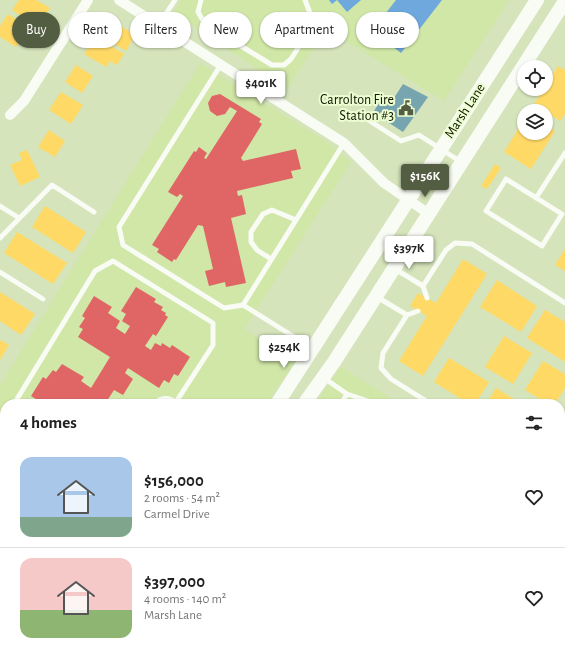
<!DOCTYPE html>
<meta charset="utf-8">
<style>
:root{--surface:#fff;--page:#f2f2f2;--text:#222;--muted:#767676;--line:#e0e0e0;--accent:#535d41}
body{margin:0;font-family:"Alegreya Sans",sans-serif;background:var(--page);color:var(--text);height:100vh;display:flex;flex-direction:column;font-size:15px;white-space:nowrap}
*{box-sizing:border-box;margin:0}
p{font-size:13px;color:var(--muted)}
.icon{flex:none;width:22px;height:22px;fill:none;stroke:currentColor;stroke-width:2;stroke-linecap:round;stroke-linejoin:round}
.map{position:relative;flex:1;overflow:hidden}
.panel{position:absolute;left:0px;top:399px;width:565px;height:256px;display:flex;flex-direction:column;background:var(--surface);border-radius:16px 16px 0 0;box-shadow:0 1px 3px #0004}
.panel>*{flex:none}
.guide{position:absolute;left:12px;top:12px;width:541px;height:36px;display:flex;gap:8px}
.tools{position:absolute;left:517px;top:60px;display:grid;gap:8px}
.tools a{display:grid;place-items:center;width:36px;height:36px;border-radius:50%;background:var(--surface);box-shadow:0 1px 3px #0004;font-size:20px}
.price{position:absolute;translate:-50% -34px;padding:0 9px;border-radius:4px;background:#fff;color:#222;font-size:13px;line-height:26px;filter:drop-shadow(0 1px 2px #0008)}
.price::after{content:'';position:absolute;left:50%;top:24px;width:12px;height:9px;margin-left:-6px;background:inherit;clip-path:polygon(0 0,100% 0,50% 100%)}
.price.selected{background:var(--accent);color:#fff}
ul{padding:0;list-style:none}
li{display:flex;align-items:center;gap:12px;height:100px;padding:0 20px}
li+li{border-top:1px solid var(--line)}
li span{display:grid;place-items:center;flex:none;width:112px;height:80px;border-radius:12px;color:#555}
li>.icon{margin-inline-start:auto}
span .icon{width:48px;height:48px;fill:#fffc;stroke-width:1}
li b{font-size:17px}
h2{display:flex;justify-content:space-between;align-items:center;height:48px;padding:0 20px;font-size:17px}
.tag{padding:0 14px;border-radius:18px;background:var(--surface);box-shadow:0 1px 3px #0004;font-size:14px;line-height:36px}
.tag.selected{background:var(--accent);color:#fff}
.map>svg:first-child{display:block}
.built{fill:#d0e7a7}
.homes{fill:#ffd966}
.shops{fill:#e06666}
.schools{fill:#6fa8dc}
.public{fill:#76a5af}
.building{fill:#b9be8c}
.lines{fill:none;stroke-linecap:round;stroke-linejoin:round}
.lane{stroke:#f9fbf5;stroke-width:5}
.street{stroke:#f9fbf5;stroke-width:10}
.secondary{stroke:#f9fbf5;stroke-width:14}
.labels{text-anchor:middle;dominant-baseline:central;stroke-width:4;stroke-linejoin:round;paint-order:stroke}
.poi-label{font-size:14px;fill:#0d1500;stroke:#ecfed1;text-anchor:end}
.street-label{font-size:14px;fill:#0d1500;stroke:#ecfed1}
</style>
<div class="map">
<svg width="565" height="655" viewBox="0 0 565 655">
<rect width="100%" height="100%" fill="#d5e4bb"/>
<path class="built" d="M181,0H509L444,101L326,29L287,90L174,12Z
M200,63L327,142L351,162L244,329L295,362L266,404H5V459L0,455V385Z
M341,367L400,404H315Z
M140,650H200L202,655H137Z
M249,650H387L389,655H250Z"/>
<path class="homes" d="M19,0H36L50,8L44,18L36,14L31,22L12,10Z
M8,14L38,33L31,43L22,38L16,47L0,37V26Z
M105,16L135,35L126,51L104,38L108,31L99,26Z
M103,41L124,54L117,65L110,61L106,67L84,54L91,43L99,47Z
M76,65L93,76L82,93L65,82Z
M558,66L565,70V114L560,121L534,104L544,89H546V85Z
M61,92L83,105L71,124L49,110Z
M524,120V133H546V125L555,131L531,169L504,152Z
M49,130L65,141L55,157L38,147Z
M27,150L40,177L20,186L10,165L22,160L19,153Z
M495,164L501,168L487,189L481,186Z
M45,206L86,232L73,253L32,227Z
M17,232L67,263L53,284L4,253Z
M565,249V271L555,265Z
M463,259L487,274L423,376L399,361L427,316L410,306L418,293L436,303Z
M497,280L537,306L521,332L480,307Z
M0,292L35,314L21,335L0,321Z
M545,310L565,322V362L527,338Z
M504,336L532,353L513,384L485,367Z
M0,340L9,345L0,360Z
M449,358L489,382L475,404H469L434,382Z
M543,361L565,374V388L555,404H548L525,390Z
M496,388L522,404H486Z
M560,428L565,431V453L560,461Z
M413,650H456L463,655H420Z"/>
<path class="shops" d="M220,94L261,119L259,122L262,124L241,158L243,161L296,149L301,169L291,171L293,178L237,191L238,196L242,195L246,214L231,218L246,283L226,287L225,282L209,286L205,271L213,269L203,226L198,225L176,260L174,259L172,262L157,252L159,249L152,245L183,196L180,194L177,197L168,192L194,151L196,152L199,147L207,153L204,158L206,159L237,111L230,107L225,114L217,116L210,111L208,103L212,96Z
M136,287L156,299L154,302L163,307L161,310L166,313L165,315L168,317L156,336L153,334L145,346L151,350L155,343L161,346L162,343L170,348L172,345L190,357L178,376L174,374L169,383L164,380L159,388L128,368L125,373L133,379L123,395L114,390L105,404H73L69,401L67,404H44L31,396L43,377L46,379L53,370L56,372L62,364L84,377L81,381L91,388L110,357L78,337L83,329L79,327L85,318L82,316L94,296L112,307L108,313L120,321L116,328L125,334L130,326L122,321L126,314L121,311Z
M331,650H375L377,655H331Z"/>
<path class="schools" d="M329,0H361L347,12L337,0L332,4Z
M396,0H442L401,53L388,43L384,48L373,40L377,34L372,31Z"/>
<path class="public" d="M403,84L428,97L403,132L383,119L384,117L374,111L381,100L391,106L394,102L392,101Z"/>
<path class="building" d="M4,542L5,580L0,588V548Z
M5,601V632L0,629V609Z
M45,650H72L69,655H53Z
M82,650H108L105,655H79Z"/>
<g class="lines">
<path class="lane" d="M201,0L198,12L205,24L272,65H284L291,59L310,29V13L305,0
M158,26L175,0
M220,66L119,227L123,245L224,308L243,305L312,348
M362,116L401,141L419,135L461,162
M506,179L562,214L542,246L486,211Z
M536,198L565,153
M0,206L19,218
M0,238L52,185L94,212
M271,259L257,250L251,242V232L263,214L272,210L296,220
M395,269L423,286
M0,272L43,299
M377,297L407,315
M427,298L423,286L446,250L455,243L472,244L565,303
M243,305L344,143
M418,311L407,315L383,353L381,368L391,379L431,404
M324,378L347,394L341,404
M347,394L377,404
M14,404L95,271L113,261L213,323V345L176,402
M154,404C161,397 169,397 177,403
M0,427L5,419
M560,484L565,487
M0,515L5,507
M0,530L5,533
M560,549L564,553V565L560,574
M0,646L5,649
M7,650L15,655
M33,650L41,655
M180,650L187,655
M274,650L275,655
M308,650V655
M385,650L387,655
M391,650L393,655
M129,655L132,650
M147,655L150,650
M521,655L524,650"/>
<path class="street" d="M119,0L344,143L384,183L429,214
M10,115L24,101L88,0"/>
<path class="secondary" d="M277,404L537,0
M304,404L334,362L565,1
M0,472L5,476
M0,497L5,500
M560,615L565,617
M560,649L565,652
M218,650L219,655
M238,650L239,655"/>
</g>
<defs>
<g id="civic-bare" transform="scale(1.2)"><path d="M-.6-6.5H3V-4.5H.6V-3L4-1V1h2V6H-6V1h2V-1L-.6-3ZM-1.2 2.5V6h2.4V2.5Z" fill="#535d41" stroke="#ecfed1" stroke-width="2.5" paint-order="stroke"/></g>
</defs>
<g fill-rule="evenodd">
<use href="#civic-bare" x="406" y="108"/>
</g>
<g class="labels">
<g class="poi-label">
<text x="394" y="100">Carrolton Fire<tspan x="394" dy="16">Station #3</tspan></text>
</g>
<g class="street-label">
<text transform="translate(465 111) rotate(-57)">Marsh Lane</text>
</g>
</g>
</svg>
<div class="tools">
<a><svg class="icon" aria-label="locate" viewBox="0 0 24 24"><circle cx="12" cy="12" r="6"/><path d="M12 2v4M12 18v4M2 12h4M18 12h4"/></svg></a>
<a><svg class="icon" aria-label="layers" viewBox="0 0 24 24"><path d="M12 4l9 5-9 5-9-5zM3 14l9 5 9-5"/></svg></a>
</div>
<b class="price" style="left:261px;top:105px">$401K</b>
<b class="price selected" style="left:425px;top:198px">$156K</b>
<b class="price" style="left:409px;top:270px">$397K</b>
<b class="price" style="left:284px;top:369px">$254K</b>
<div class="guide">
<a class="tag selected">Buy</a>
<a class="tag">Rent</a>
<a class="tag">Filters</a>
<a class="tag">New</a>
<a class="tag">Apartment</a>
<a class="tag">House</a>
</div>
<section class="panel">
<h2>4 homes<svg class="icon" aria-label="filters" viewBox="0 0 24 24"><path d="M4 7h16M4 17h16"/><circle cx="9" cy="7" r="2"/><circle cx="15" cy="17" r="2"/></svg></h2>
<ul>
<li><span style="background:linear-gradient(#a9c7e8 75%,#7fa58c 0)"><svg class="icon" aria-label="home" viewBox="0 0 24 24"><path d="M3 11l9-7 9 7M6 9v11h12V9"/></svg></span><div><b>$156,000</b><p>2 rooms · 54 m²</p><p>Carmel Drive</p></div><svg class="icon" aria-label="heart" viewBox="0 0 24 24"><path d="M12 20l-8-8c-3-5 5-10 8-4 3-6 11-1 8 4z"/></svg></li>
<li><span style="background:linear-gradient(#f6c9c9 65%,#8fb573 0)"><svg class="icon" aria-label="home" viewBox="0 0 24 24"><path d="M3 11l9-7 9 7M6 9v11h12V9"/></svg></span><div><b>$397,000</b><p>4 rooms · 140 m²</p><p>Marsh Lane</p></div><svg class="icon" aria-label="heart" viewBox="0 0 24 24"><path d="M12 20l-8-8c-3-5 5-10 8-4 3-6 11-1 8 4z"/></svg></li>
</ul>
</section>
</div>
